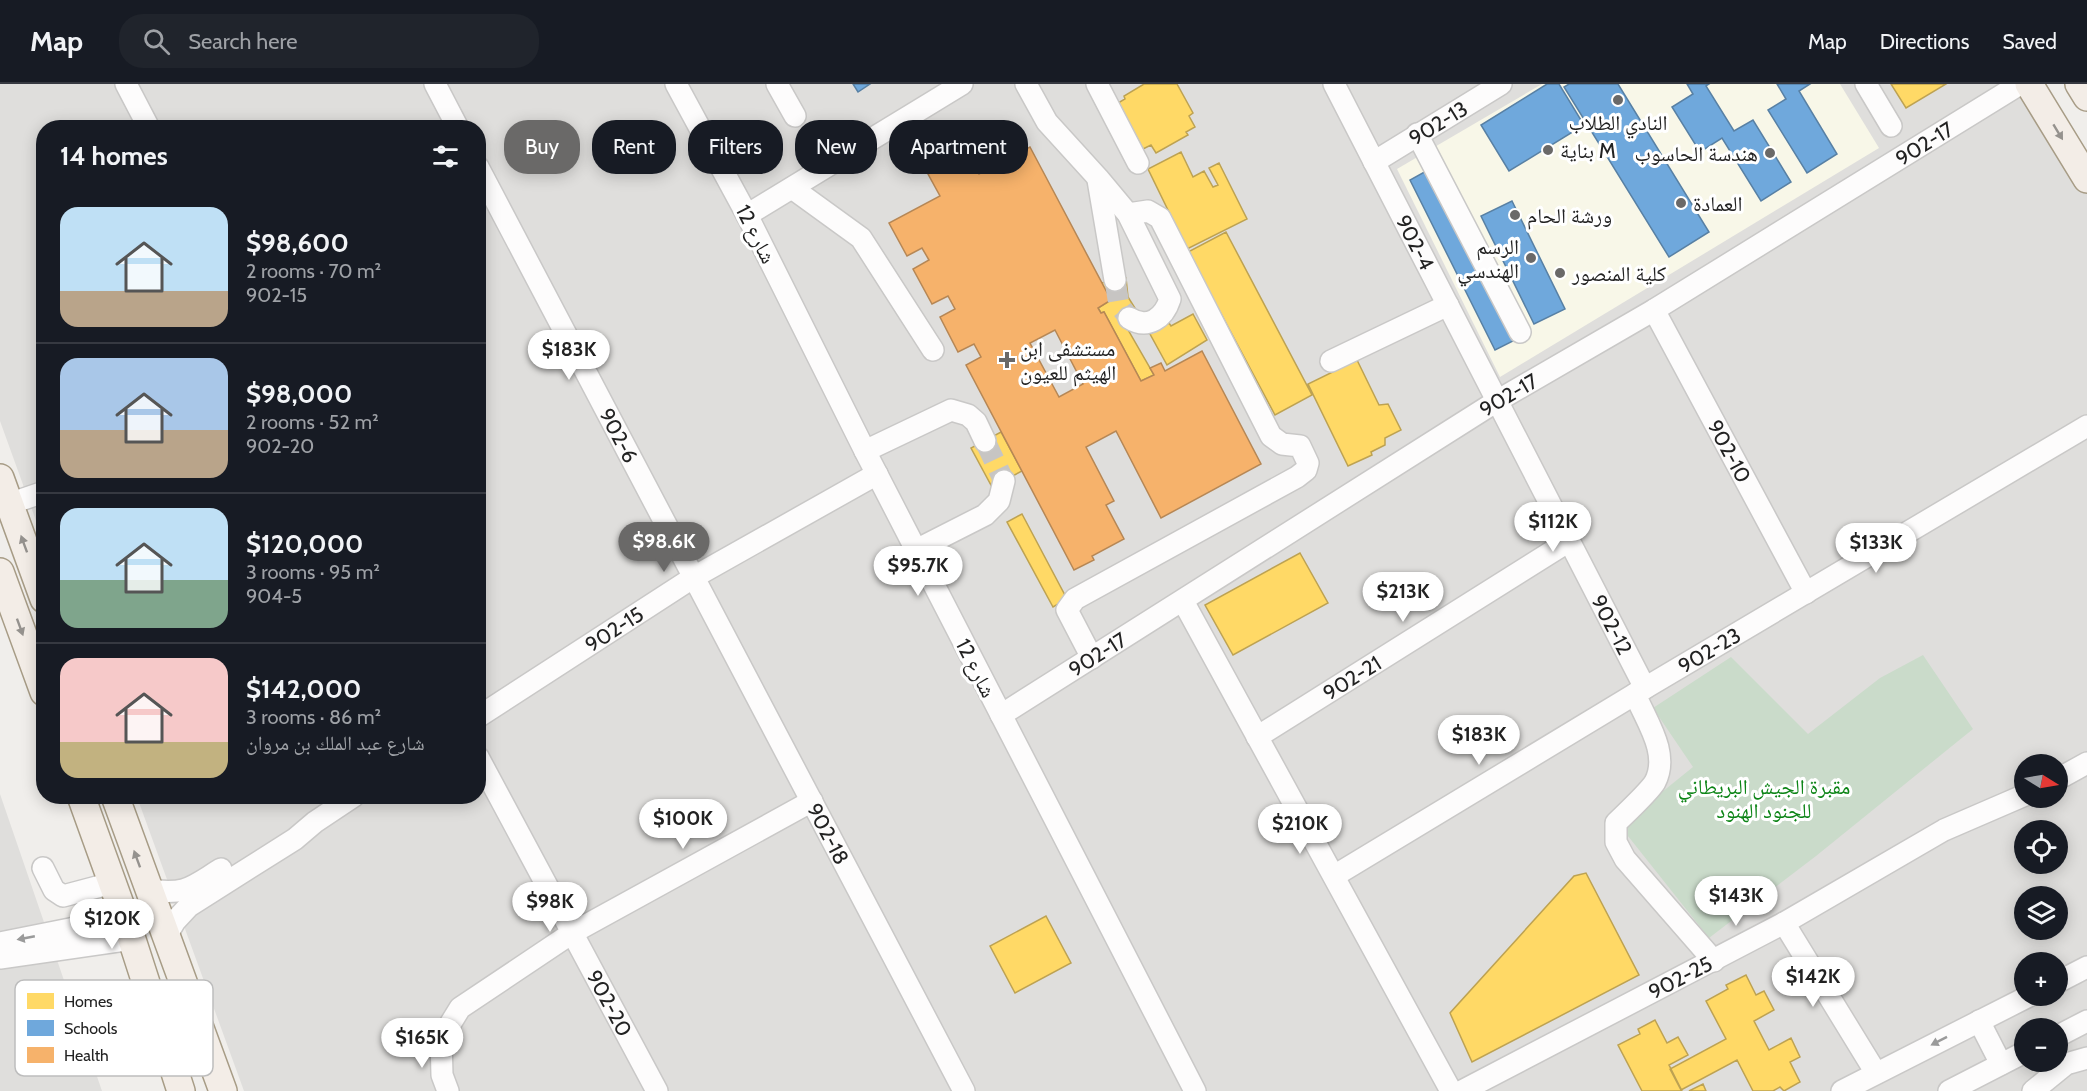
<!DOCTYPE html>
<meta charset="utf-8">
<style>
:root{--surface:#171b24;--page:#20242c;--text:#f1f3f6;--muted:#9ea1a6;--line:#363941;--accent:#6a6968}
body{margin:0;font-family:Cabin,"Noto Naskh Arabic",sans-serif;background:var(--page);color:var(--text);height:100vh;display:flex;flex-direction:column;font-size:22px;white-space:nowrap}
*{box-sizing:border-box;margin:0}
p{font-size:20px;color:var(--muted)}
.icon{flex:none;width:33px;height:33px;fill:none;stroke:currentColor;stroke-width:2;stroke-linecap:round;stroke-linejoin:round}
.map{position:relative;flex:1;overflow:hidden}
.panel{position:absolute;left:36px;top:36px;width:450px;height:684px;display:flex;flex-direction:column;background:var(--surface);border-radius:24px;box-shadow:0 3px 15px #0003}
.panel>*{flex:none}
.guide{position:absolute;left:504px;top:36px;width:570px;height:54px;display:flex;gap:12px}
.needle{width:39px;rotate:101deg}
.tools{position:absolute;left:2014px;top:670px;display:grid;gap:12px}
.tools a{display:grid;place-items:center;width:54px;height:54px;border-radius:50%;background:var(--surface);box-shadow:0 3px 15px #0003;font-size:30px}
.price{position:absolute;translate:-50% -51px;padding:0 14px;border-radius:21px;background:#fff;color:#222;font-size:20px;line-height:39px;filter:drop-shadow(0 2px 3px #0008)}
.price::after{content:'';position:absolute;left:50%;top:36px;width:18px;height:14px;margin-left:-9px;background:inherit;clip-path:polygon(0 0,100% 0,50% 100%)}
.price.on{background:var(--accent);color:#fff}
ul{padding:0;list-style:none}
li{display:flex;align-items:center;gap:18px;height:150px;padding:0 24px}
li+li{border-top:2px solid var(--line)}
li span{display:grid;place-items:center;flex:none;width:168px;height:120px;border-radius:18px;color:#555}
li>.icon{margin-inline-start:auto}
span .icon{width:72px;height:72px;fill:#fffc;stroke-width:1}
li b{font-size:26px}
h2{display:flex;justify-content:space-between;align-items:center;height:72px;padding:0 24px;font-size:26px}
.chip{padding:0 21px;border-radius:24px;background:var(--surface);box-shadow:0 3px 15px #0003;font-size:21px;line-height:54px}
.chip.on{background:var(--accent);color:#fff}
header{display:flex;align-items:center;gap:36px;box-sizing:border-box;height:84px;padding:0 30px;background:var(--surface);border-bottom:2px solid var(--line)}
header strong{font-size:28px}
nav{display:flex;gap:33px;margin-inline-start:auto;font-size:21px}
.search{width:420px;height:54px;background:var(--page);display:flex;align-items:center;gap:15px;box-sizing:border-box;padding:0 21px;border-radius:24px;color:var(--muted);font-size:22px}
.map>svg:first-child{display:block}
.residential{fill:#dfdedc;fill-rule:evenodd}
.education{fill:#f8f7e8}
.cemetery{fill:#cadbca}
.homes{fill:#ffd966;stroke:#bda252;stroke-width:1.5}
.schools{fill:#6fa8dc;stroke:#5880a4;stroke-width:1.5}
.health{fill:#f6b26b;stroke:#b68755;stroke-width:1.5;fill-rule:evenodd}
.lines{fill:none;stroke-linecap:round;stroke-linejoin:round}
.minor-tunnel{stroke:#c7c5c3;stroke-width:21;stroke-dasharray:21 10;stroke-linecap:butt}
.minor-casing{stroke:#c9c8c7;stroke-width:24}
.major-casing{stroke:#a79c86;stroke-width:30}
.minor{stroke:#fdfcfc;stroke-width:21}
.major{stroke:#f3ede7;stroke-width:27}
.oneway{fill:#95928e}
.oneway2{fill:#9a9a9a}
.poi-dot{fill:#6a6968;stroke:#fff;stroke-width:2}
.labels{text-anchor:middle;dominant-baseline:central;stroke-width:6;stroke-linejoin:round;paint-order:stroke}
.street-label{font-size:21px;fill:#222;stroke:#fff}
.poi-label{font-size:21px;fill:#222;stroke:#fff;text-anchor:start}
.park-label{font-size:21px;fill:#0c8416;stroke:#fff}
.key{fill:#fff;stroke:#bdbdbd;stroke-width:1.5}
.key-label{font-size:16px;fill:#222}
</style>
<header>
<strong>Map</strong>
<div class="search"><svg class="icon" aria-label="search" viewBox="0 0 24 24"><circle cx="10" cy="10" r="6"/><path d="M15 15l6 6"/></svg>Search here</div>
<nav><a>Map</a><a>Directions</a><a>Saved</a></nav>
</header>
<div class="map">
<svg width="2087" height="1007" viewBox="0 0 2087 1007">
<rect width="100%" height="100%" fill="#f0eeeb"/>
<path class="residential" d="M0,0H2042L2087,78V1007H244L137,713L478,712V44H44L43,456L0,337ZM2025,681H2058V714H2025ZM2025,747H2058V780H2025ZM2025,813H2058V846H2025ZM2025,879H2058V912H2025ZM2025,945H2058V978H2025Z
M0,710L102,1007H0Z"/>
<path class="education" d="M1542,0H1840L1879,64L1500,293L1397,85Z"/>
<path class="cemetery" d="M1923,571L1973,645L1816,772L1709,854L1620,742L1693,683L1653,624L1731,573L1808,650L1880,594Z"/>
<path class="homes" d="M1144,0H1177L1193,29L1189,32L1195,43L1186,48L1188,51L1156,69L1151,61L1143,65L1118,19L1125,15L1124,12Z
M1891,0H1946L1906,24Z
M1181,68L1193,93L1204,87L1213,103L1218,101L1209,84L1219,79L1247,135L1187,165L1148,85Z
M1226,148L1312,311L1275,331L1188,168Z
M1126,194L1128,213L1138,229L1123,237L1154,291L1141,297L1104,228L1101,229L1098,224L1111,216L1101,199Z
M1193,230L1207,256L1167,281L1150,250L1169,239L1171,242Z
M1357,276L1379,321L1388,320L1401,346L1385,354V361L1371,368L1372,371L1348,382L1308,300Z
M1001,348L1022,387L992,403L971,364Z
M1022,430L1067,515L1053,523L1007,438Z
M1300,469L1328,519L1233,571L1205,521Z
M1586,789L1639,891L1472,978L1450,929L1574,792Z
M1046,832L1071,879L1015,909L990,862Z
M1746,891L1756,911L1764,907L1774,926L1754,937L1769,966L1791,954L1800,973L1790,978L1800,998L1784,1007L1780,1003L1773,1007H1753L1737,976L1681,1006L1670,985L1726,955L1706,917L1728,905L1726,901Z
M1655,936L1667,959L1678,953L1688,971L1669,981L1682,1007H1642L1618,961L1640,950L1638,945Z
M1703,1000L1706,1007H1689Z"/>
<path class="schools" d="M853,0H870L858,8Z
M1547,0H1559L1584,41L1509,87L1481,41Z
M1569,0H1618L1709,148L1669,173L1564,3Z
M1687,0H1709L1706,2L1734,47L1753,36L1791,98L1761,117L1722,54L1700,68L1672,23L1693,10Z
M1777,0H1810L1799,7L1837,70L1807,89L1768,26L1786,15Z
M1428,86L1513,257L1495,266L1410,96Z
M1512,117L1565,225L1534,240L1481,132Z"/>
<path class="health" d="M1030,63L1111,216L1098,224L1101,229L1104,228L1141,297L1154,291L1150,284L1161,279L1165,287L1202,267L1261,380L1161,434L1116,347L1086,363L1114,417L1106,421L1124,455L1092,472L1094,476L1074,486L966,281L981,273L974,260L958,268L940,233L955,225L948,212L932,220L913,185L929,176L922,164L907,172L889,139L940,112L928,90L968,69L979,90ZM1055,246L1083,300L1059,313L1030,259Z"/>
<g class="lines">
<path class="minor-tunnel" d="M1115,196L1119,221L1129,234
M985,357L1004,397"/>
<g class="minor-casing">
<g id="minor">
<path d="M126,0L149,44"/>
<path d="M435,0L458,44"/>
<path d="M676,0L747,131L865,367L1195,1007"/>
<path d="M777,0L795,32"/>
<path d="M1026,0L1047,38L1098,94L1128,130L1170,215C1164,234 1148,246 1129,234"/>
<path d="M1097,0L1138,79"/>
<path id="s1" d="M1334,0L1645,604"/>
<path d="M1866,0L1891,42"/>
<path d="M1417,50L1520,248"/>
<path id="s2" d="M1374,78L1501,0"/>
<path id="s3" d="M478,83L964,1007"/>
<path d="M1098,96L1115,196"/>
<path d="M792,104L861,154L933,266"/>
<path d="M747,131L962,0"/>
<path id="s4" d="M1654,226L1806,509"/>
<path d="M1331,277L1448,221"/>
<path d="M865,367L951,326L968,331L976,338L985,357"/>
<path d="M9,420L44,408"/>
<path d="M916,466L985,431L999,417L1004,397"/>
<path d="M1183,517L1451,1007"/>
<path d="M1092,574L1067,526L1075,515L1297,393L1306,386L1308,379L1300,362L1282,360L1271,352L1160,134L1148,127L1128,130"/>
<path d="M1635,610C1646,637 1670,669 1655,698C1649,708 1625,730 1616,739V758L1625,775L1714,877"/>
<path id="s5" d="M1001,631L1497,317L1654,226L2020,0"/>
<path id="s6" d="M478,633L694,493L877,390"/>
<path id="s7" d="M1257,653L1569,457"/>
<path id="s8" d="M478,673L657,1007"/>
<path d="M2058,695L2087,679"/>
<path d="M43,784L54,806L63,812L112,799"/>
<path id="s9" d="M1334,792L1645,604L2087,342"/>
<path d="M148,806C187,811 190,804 221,785"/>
<path d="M1784,839L1876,989"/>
<path d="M166,852L175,837L189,822L295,755L315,738L354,712"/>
<path d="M0,859L125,834"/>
<path d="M0,874L132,855"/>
<path d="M2058,898L2087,883"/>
<path d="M1979,937L2001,980"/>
<path d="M2058,952L2087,937"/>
<path d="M448,1007L442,991L441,955L460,924L572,849L812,717"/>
<path id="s10" d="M1462,1007L1784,839L1944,746L2025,711"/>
<path d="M1842,1007L2029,912"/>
<path d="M1949,1007L2025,968"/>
<path d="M2033,1007L2066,980L2087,974"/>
</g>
</g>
<g class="major-casing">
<path id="major" d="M2029,0L2087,95
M2079,0L2087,13
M0,394L44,515
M0,488L44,608
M81,712L125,834L181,1007
M115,712L223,1007"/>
</g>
<use href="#minor" class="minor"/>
<use href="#major" class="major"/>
</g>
<defs><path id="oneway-solid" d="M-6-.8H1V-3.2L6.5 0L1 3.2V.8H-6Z" transform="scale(1.5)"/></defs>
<g class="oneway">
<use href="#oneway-solid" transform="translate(2058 48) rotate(59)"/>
<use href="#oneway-solid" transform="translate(24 460) rotate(-110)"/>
<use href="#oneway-solid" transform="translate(20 543) rotate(70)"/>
<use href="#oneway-solid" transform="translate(137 775) rotate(-110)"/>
</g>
<g class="oneway2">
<use href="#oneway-solid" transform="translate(26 854) rotate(169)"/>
<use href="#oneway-solid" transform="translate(1939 957) rotate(153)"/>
</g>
<g class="poi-dot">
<circle cx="1618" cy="16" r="6"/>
<circle cx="1548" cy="66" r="6"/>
<circle cx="1770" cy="69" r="6"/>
<circle cx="1681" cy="119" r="6"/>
<circle cx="1515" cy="131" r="6"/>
<circle cx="1531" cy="174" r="6"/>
<circle cx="1560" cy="189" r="6"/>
<path d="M1004 267h6v6h6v6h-6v6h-6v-6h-6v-6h6z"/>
</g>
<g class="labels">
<g class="street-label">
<text stroke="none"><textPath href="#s2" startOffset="75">902-13</textPath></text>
<text stroke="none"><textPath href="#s5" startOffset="1086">902-17</textPath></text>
<text transform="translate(756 150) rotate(63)">شارع 12</text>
<text stroke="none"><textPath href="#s1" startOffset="178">902-4</textPath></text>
<text stroke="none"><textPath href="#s5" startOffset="600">902-17</textPath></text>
<text stroke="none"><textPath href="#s3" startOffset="303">902-6</textPath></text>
<text stroke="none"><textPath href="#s4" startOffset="160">902-10</textPath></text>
<text stroke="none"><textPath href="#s1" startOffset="608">902-12</textPath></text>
<text stroke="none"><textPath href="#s6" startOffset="162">902-15</textPath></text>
<text stroke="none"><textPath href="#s9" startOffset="438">902-23</textPath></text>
<text stroke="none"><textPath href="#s5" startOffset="114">902-17</textPath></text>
<text transform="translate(976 584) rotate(63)">شارع 12</text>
<text stroke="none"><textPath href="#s7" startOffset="112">902-21</textPath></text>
<text stroke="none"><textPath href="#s3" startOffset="753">902-18</textPath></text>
<text stroke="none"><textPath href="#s10" startOffset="246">902-25</textPath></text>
<text stroke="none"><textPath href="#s8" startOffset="279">902-20</textPath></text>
</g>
<g class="poi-label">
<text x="1618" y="38" text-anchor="middle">النادي الطلاب</text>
<text x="1560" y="66">بناية M</text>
<text x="1758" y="69" text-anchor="end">هندسة الحاسوب</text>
<text x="1693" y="119">العمادة</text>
<text x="1527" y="131">ورشة الحام</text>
<text x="1519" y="162" text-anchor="end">الرسم<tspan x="1519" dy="24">الهندسي</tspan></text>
<text x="1572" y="189">كلية المنصور</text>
<text x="1020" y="264">مستشفى ابن<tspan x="1020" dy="24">الهيثم للعيون</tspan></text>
</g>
<g class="park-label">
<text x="1764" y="702">مقبرة الجيش البريطاني<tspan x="1764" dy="24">للجنود الهنود</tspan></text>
</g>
</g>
<rect x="15" y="896" width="198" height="96" rx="9" class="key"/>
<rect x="27" y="909" width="27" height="16" fill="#ffd966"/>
<rect x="27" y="936" width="27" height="16" fill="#6fa8dc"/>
<rect x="27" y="963" width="27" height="16" fill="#f6b26b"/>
<g class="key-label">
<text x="64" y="923">Homes</text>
<text x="64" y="950">Schools</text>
<text x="64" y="977">Health</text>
</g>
</svg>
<div class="tools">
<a><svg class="needle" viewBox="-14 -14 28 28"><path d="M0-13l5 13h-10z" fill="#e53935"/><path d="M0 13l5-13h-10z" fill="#9ea1a6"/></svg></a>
<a><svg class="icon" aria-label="locate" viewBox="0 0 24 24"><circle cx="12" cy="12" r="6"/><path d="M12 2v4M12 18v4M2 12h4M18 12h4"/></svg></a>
<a><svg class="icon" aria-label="layers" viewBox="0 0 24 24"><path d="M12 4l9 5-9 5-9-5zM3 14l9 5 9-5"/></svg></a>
<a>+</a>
<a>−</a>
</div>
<b class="price" style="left:569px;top:297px">$183K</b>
<b class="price" style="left:1553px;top:469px">$112K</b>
<b class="price on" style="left:664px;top:489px">$98.6K</b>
<b class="price" style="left:1876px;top:490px">$133K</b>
<b class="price" style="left:918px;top:513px">$95.7K</b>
<b class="price" style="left:1403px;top:539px">$213K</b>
<b class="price" style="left:1479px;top:682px">$183K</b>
<b class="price" style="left:683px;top:766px">$100K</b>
<b class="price" style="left:1300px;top:771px">$210K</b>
<b class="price" style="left:1736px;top:843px">$143K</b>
<b class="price" style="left:550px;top:849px">$98K</b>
<b class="price" style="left:112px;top:866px">$120K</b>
<b class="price" style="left:1813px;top:924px">$142K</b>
<b class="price" style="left:422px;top:985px">$165K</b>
<div class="guide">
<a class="chip on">Buy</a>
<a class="chip">Rent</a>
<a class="chip">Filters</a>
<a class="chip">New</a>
<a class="chip">Apartment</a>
</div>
<section class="panel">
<h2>14 homes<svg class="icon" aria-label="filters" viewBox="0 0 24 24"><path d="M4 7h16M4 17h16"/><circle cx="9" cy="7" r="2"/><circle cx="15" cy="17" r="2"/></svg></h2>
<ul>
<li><span style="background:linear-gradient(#bfe0f5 70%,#b9a48a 0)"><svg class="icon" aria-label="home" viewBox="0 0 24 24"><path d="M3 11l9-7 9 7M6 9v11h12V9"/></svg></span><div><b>$98,600</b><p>2 rooms · 70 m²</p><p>902-15</p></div></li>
<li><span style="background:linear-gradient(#a9c7e8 60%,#b9a48a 0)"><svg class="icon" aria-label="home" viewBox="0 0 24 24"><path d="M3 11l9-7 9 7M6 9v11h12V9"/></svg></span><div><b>$98,000</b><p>2 rooms · 52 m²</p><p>902-20</p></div></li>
<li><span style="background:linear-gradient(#bfe0f5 60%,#7fa58c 0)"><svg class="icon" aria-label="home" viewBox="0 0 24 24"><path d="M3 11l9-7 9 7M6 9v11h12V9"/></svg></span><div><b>$120,000</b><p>3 rooms · 95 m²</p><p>904-5</p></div></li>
<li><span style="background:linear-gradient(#f6c9c9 70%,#c2b280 0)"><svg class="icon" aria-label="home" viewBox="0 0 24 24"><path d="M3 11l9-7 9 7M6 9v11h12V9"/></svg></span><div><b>$142,000</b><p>3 rooms · 86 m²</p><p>شارع عبد الملك بن مروان</p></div></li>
</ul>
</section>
</div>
